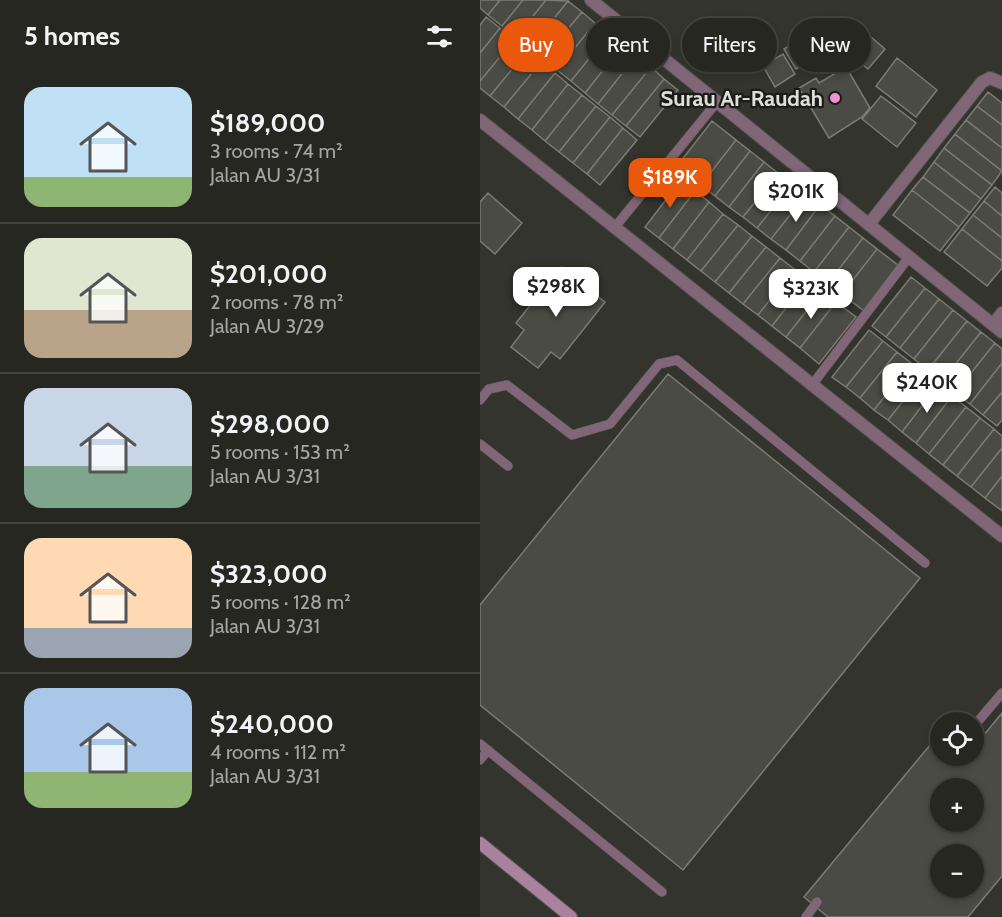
<!DOCTYPE html>
<meta charset="utf-8">
<style>
:root{--surface:#272722;--page:#33332f;--text:#f1f3f6;--muted:#a4a5a5;--line:#434440;--accent:#ea580c}
body{margin:0;font-family:Cabin,sans-serif;background:var(--page);color:var(--text);height:100vh;display:flex;flex-direction:column;font-size:22px;white-space:nowrap}
*{box-sizing:border-box;margin:0}
p{font-size:20px;color:var(--muted)}
.icon{flex:none;width:33px;height:33px;fill:none;stroke:currentColor;stroke-width:2;stroke-linecap:round;stroke-linejoin:round}
.map{position:relative;flex:1;overflow:hidden}
.drawer{display:flex;flex-direction:column;background:var(--surface);width:480px}
.drawer>*{flex:none}
.top-card{position:absolute;left:18px;top:18px;width:414px;height:54px;display:flex;gap:12px}
.controls{position:absolute;left:450px;top:712px;display:grid;gap:12px}
.controls a{display:grid;place-items:center;width:54px;height:54px;border-radius:50%;background:var(--surface);box-shadow:0 3px 9px #0003,0 0 0 2px var(--line);font-size:30px}
.price{position:absolute;translate:-50% -51px;padding:0 14px;border-radius:12px;background:#fff;color:#222;font-size:20px;line-height:39px;filter:drop-shadow(0 2px 3px #0008)}
.price::after{content:'';position:absolute;left:50%;top:36px;width:18px;height:14px;margin-left:-9px;background:inherit;clip-path:polygon(0 0,100% 0,50% 100%)}
.price.selected{background:var(--accent);color:#fff}
ul{padding:0;list-style:none}
li{display:flex;align-items:center;gap:18px;height:150px;padding:0 24px}
li+li{border-top:2px solid var(--line)}
li span{display:grid;place-items:center;flex:none;width:168px;height:120px;border-radius:18px;color:#555}
li>.icon{margin-inline-start:auto}
span .icon{width:72px;height:72px;fill:#fffc;stroke-width:1}
li b{font-size:26px}
h2{display:flex;justify-content:space-between;align-items:center;height:72px;padding:0 24px;font-size:26px}
.tag{padding:0 21px;border-radius:27px;background:var(--surface);box-shadow:0 3px 9px #0003,0 0 0 2px var(--line);font-size:21px;line-height:54px}
.tag.selected{background:var(--accent);color:#fff}
main{display:flex;flex:1;min-height:0}
.map>svg:first-child{display:block}
.building{fill:#4b4b45;stroke:#7c7c75;stroke-width:1.5;fill-rule:evenodd}
.lines{fill:none;stroke-linecap:round;stroke-linejoin:round}
.service-casing{stroke:#53534d;stroke-width:10}
.minor-casing{stroke:#53534d;stroke-width:14}
.secondary-casing{stroke:#53534d;stroke-width:14}
.service{stroke:#806677;stroke-width:9}
.minor{stroke:#806677;stroke-width:12}
.secondary{stroke:#ab829d;stroke-width:12}
.poi-dot{fill:#f391d5;stroke:#1b1b19;stroke-width:2}
.labels{text-anchor:middle;dominant-baseline:central;stroke-width:4.5;stroke-linejoin:round;paint-order:stroke}
.poi-label{font-size:22px;font-weight:bold;fill:#dededa;stroke:#1b1b19;text-anchor:end}
</style>
<main>
<section class="drawer">
<h2>5 homes<svg class="icon" aria-label="filters" viewBox="0 0 24 24"><path d="M4 7h16M4 17h16"/><circle cx="9" cy="7" r="2"/><circle cx="15" cy="17" r="2"/></svg></h2>
<ul>
<li><span style="background:linear-gradient(#bfe0f5 75%,#8fb573 0)"><svg class="icon" aria-label="home" viewBox="0 0 24 24"><path d="M3 11l9-7 9 7M6 9v11h12V9"/></svg></span><div><b>$189,000</b><p>3 rooms · 74 m²</p><p>Jalan AU 3/31</p></div></li>
<li><span style="background:linear-gradient(#dfe7d0 60%,#b9a48a 0)"><svg class="icon" aria-label="home" viewBox="0 0 24 24"><path d="M3 11l9-7 9 7M6 9v11h12V9"/></svg></span><div><b>$201,000</b><p>2 rooms · 78 m²</p><p>Jalan AU 3/29</p></div></li>
<li><span style="background:linear-gradient(#c9d6e8 65%,#7fa58c 0)"><svg class="icon" aria-label="home" viewBox="0 0 24 24"><path d="M3 11l9-7 9 7M6 9v11h12V9"/></svg></span><div><b>$298,000</b><p>5 rooms · 153 m²</p><p>Jalan AU 3/31</p></div></li>
<li><span style="background:linear-gradient(#ffd9b3 75%,#9aa5b1 0)"><svg class="icon" aria-label="home" viewBox="0 0 24 24"><path d="M3 11l9-7 9 7M6 9v11h12V9"/></svg></span><div><b>$323,000</b><p>5 rooms · 128 m²</p><p>Jalan AU 3/31</p></div></li>
<li><span style="background:linear-gradient(#a9c7e8 70%,#8fb573 0)"><svg class="icon" aria-label="home" viewBox="0 0 24 24"><path d="M3 11l9-7 9 7M6 9v11h12V9"/></svg></span><div><b>$240,000</b><p>4 rooms · 112 m²</p><p>Jalan AU 3/31</p></div></li>
</ul>
</section>
<div class="map">
<svg width="522" height="917" viewBox="0 0 522 917">
<rect width="100%" height="100%" fill="#34342e"/>
<path class="building" d="M0,0H20L8,15L0,8Z
M20,0H43L22,26L8,15Z
M43,0H66L36,37L22,26Z
M66,0L88,1L50,48L36,37Z
M88,1L102,12L63,59L50,48Z
M102,12L115,23L77,70L63,59Z
M6,17L20,28L0,53V25Z
M115,23L129,34L91,81L77,70Z
M20,28L34,40L0,81V53Z
M384,31L405,49L388,69L367,52Z
M129,34L143,45L105,93L91,81Z
M328,34L340,55L316,69L304,49Z
M34,40L47,51L10,96L0,88V81Z
M143,45L156,56L118,104L105,93Z
M47,51L61,62L24,107L10,96Z
M303,54L315,74L295,87L283,66Z
M156,56L171,67L132,115L118,104Z
M417,58L457,90L436,117L396,86Z
M61,62L75,73L38,119L24,107Z
M171,67L184,79L146,126L132,115Z
M366,67L390,108L382,117L349,138L319,88L336,78L339,83Z
M75,73L88,84L52,130L38,119Z
M184,79L198,90L160,137L146,126Z
M88,84L102,95L65,141L52,130Z
M508,92L522,103V125L497,106Z
M102,95L116,106L79,152L65,141Z
M401,96L436,123L417,147L382,119Z
M116,106L130,117L93,163L79,152Z
M497,106L522,125V148L486,120Z
M130,117L143,128L107,174L93,163Z
M486,120L522,148V171L475,134Z
M232,121L256,140L221,185L197,166Z
M143,128L157,140L120,185L107,174Z
M475,134L522,171L512,185L464,148Z
M256,140L270,151L235,196L221,185Z
M464,148L512,185L501,199L454,162Z
M270,151L284,162L249,207L235,196Z
M284,162L298,173L263,217L249,207Z
M454,162L501,199L490,213L443,177Z
M298,173L312,184L277,228L263,217Z
M443,177L490,213L479,227L432,190Z
M201,180L215,191L179,238L165,227Z
M312,184L326,195L291,239L277,228Z
M515,187L522,193V216L504,201Z
M432,190L479,227L460,251L413,215Z
M215,191L229,202L193,249L179,238Z
M8,193L42,223L15,254L0,241V202Z
M326,195L340,205L306,250L291,239Z
M504,201L522,216V238L493,215Z
M229,202L243,214L207,260L193,249Z
M340,205L355,216L320,261L306,250Z
M243,214L258,225L221,271L207,260Z
M493,215L522,238V261L482,229Z
M355,216L369,227L334,272L320,261Z
M258,225L272,236L235,282L221,271Z
M369,227L383,238L348,283L334,272Z
M482,229L522,261V268L507,286L464,252Z
M272,236L286,247L249,293L235,282Z
M383,238L397,249L362,294L348,283Z
M286,247L300,258L263,304L249,293Z
M397,249L419,266L384,311L362,294Z
M300,258L314,269L278,315L263,304Z
M81,267L125,302L80,359L71,352L58,368L31,347L44,330L36,323Z
M314,269L328,280L292,326L278,315Z
M431,277L445,288L406,337L392,326Z
M328,280L342,291L306,337L292,326Z
M445,288L459,299L420,348L406,337Z
M342,291L356,302L320,348L306,337Z
M459,299L473,310L434,359L420,348Z
M356,302L376,317L339,364L320,348Z
M473,310L487,321L448,370L434,359Z
M487,321L501,332L462,381L448,370Z
M389,330L403,341L366,387L352,377Z
M501,332L515,343L475,393L462,381Z
M403,341L417,352L380,398L366,387Z
M515,343L522,349V363L490,404L475,393Z
M417,352L431,363L394,410L380,398Z
M431,363L445,374L408,420L394,410Z
M522,363V392L503,415L490,404Z
M188,374L440,578L203,870L0,705V605Z
M445,374L458,385L422,432L408,420Z
M458,385L472,396L436,443L422,432Z
M522,392V420L517,426L503,415Z
M472,396L486,407L449,454L436,443Z
M486,407L500,418L463,465L449,454Z
M500,418L514,429L477,476L463,465Z
M514,429L522,436V448L491,487L477,476Z
M522,448V476L505,498L491,487Z
M522,476V508L521,510L505,498Z
M522,713V876L488,917H348L324,897L450,745L460,754V756H463L477,767L486,756H494V747ZM460,789H494V822H460ZM460,855H494V888H460Z"/>
<g class="lines">
<g class="service-casing">
<path id="service" d="M135,227L237,102
M332,385L429,257
M0,400L9,389L27,385L92,435L130,424L179,364L197,360L445,563
M0,444L28,466
M494,726L522,693
M0,744L182,892
M0,760L8,750
M326,917L337,902"/>
</g>
<g class="minor-casing">
<path id="minor" d="M111,0L522,332
M0,120L522,536
M389,224L502,82L510,78L522,83
M513,325L522,313"/>
</g>
<g class="secondary-casing">
<path id="secondary" d="M0,843L91,917"/>
</g>
<use href="#service" class="service"/>
<use href="#minor" class="minor"/>
<use href="#secondary" class="secondary"/>
</g>
<circle class="poi-dot" cx="355" cy="98" r="6"/>
<g class="labels">
<g class="poi-label">
<text x="343" y="98">Surau Ar-Raudah</text>
</g>
</g>
</svg>
<div class="controls">
<a><svg class="icon" aria-label="locate" viewBox="0 0 24 24"><circle cx="12" cy="12" r="6"/><path d="M12 2v4M12 18v4M2 12h4M18 12h4"/></svg></a>
<a>+</a>
<a>−</a>
</div>
<b class="price selected" style="left:190px;top:209px">$189K</b>
<b class="price" style="left:316px;top:223px">$201K</b>
<b class="price" style="left:76px;top:318px">$298K</b>
<b class="price" style="left:331px;top:320px">$323K</b>
<b class="price" style="left:447px;top:414px">$240K</b>
<div class="top-card">
<a class="tag selected">Buy</a>
<a class="tag">Rent</a>
<a class="tag">Filters</a>
<a class="tag">New</a>
</div>
</div>
</main>
